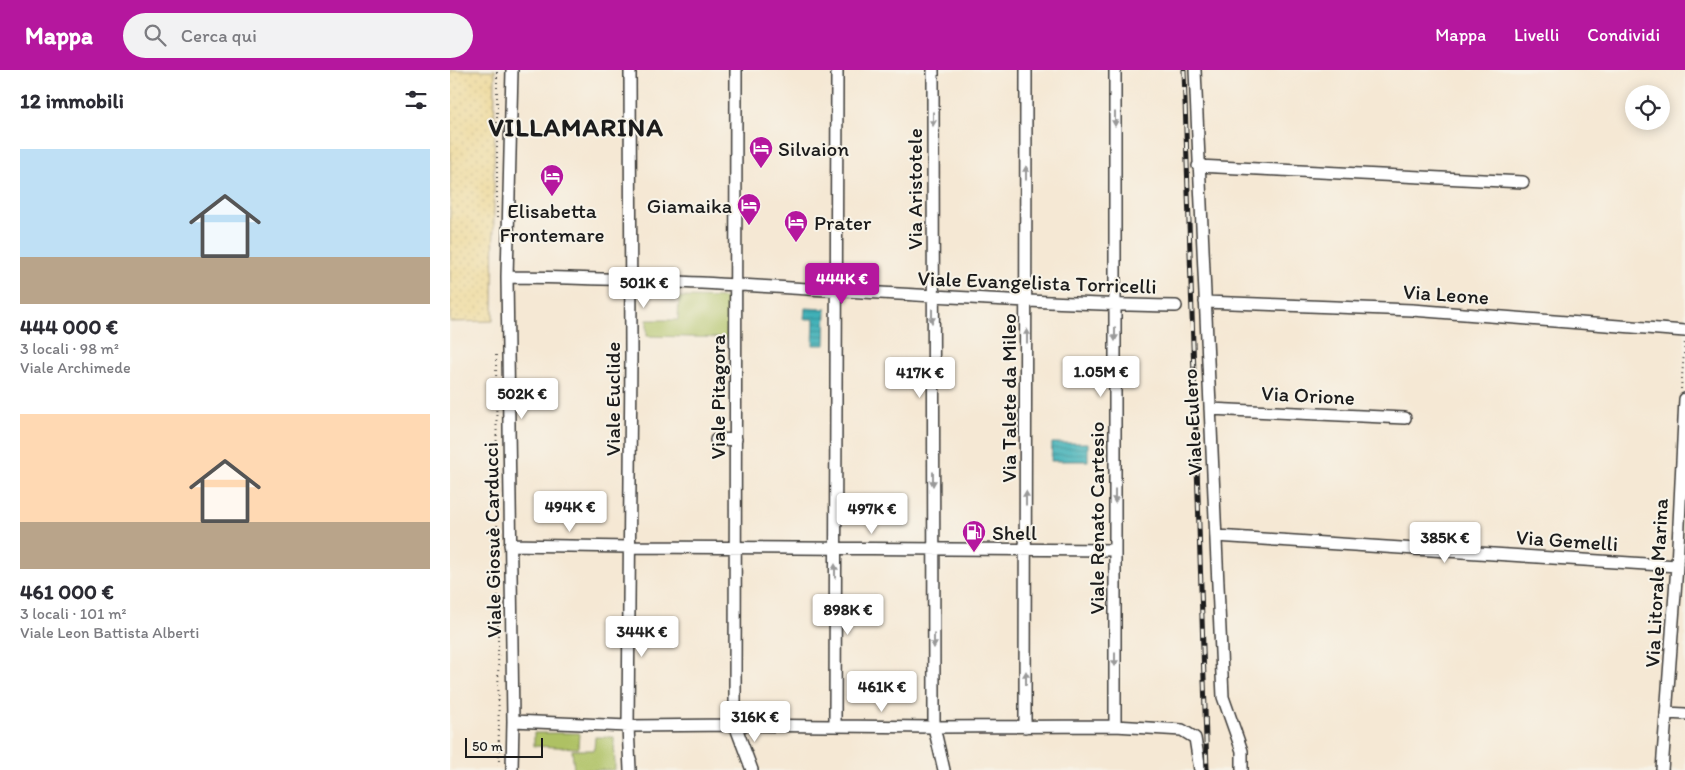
<!DOCTYPE html>
<html lang="it">
<meta charset="utf-8">
<style>
:root{--surface:#fff;--page:#f2f2f3;--text:#2b2b33;--muted:#7c7c81;--accent:#b5179e}
body{margin:0;font-family:Itim,sans-serif;background:var(--page);color:var(--text);height:100vh;display:flex;flex-direction:column;font-size:19px;white-space:nowrap}
*{box-sizing:border-box;margin:0}
p{font-size:16px;color:var(--muted)}
.icon{flex:none;width:28px;height:28px;fill:none;stroke:currentColor;stroke-width:2;stroke-linecap:round;stroke-linejoin:round}
.map{position:relative;flex:1;overflow:hidden}
.panel{display:flex;flex-direction:column;background:var(--surface);width:450px}
.panel>*{flex:none}
.tools{position:absolute;left:1175px;top:15px;display:grid;gap:10px}
.tools a{display:grid;place-items:center;width:45px;height:45px;border-radius:50%;background:var(--surface);box-shadow:0 2px 12px #0003;font-size:25px}
.scale{position:absolute;left:15px;bottom:12px;width:78px;box-sizing:border-box;padding-left:5px;border:2px solid #1c1c1c;border-top:0;font-size:14px;line-height:18px;white-space:nowrap;color:#1c1c1c;-webkit-text-stroke:4px #f7f3e8;paint-order:stroke}
.price{position:absolute;translate:-50% -42px;padding:0 11px;border-radius:5px;background:#fff;color:#222;font-size:16px;line-height:32px;filter:drop-shadow(0 1px 2px #0008)}
.price::after{content:'';position:absolute;left:50%;top:30px;width:15px;height:11px;margin-left:-8px;background:inherit;clip-path:polygon(0 0,100% 0,50% 100%)}
.price.on{background:var(--accent);color:#fff}
ul{padding:0;list-style:none}
li{display:grid;align-content:center;gap:10px;height:265px;padding:0 20px}
li span{display:grid;place-items:center;height:155px;border-radius:0px;color:#555}
li>.icon{margin-inline-start:auto}
span .icon{width:90px;height:90px;fill:#fffc;stroke-width:1}
li b{font-size:21px}
h2{display:flex;justify-content:space-between;align-items:center;height:60px;padding:0 20px;font-size:21px}
header{display:flex;align-items:center;gap:30px;box-sizing:border-box;height:70px;padding:0 25px;background:var(--accent);color:#fff}
header strong{font-size:24px}
nav{display:flex;gap:28px;margin-inline-start:auto;font-size:18px}
.search{width:350px;height:45px;background:var(--page);display:flex;align-items:center;gap:12px;box-sizing:border-box;padding:0 18px;border-radius:28px;color:var(--muted);font-size:19px}
main{display:flex;flex:1;min-height:0}
.map>svg:first-child{display:block}
.green{fill:#aec164;stroke:#656e40}
.sand{fill:url(#sand-dots);stroke:#857b5d}
.water{fill:url(#water-rules);stroke:#2e666a}
.lines{fill:none;stroke-linecap:round;stroke-linejoin:round}
.minor-casing{stroke:#3d3b38;stroke-width:14}
.path{stroke:#3d3b38;stroke-width:2;stroke-dasharray:1 4;stroke-linecap:butt}
.minor{stroke:#fff;stroke-width:11}
.rail-casing{stroke:#1c1c1c;stroke-width:5}
.rail{stroke:#f7f3e8;stroke-width:3;stroke-dasharray:9;stroke-linecap:butt}
.oneway{fill:#999}
.labels{text-anchor:middle;dominant-baseline:central;stroke-width:4;stroke-linejoin:round;paint-order:stroke}
.poi-label{font-size:21px;fill:#1c1c1c;stroke:#f7f3e8;text-anchor:start}
.street-label{font-size:21px;fill:#1c1c1c;stroke:#f7f3e8}
.district-label{font-size:26px;font-weight:bold;letter-spacing:1px;fill:#1c1c1c;stroke:#f7f3e8}
</style>
<header>
<strong>Mappa</strong>
<div class="search"><svg class="icon" aria-label="search" viewBox="0 0 24 24"><circle cx="10" cy="10" r="6"/><path d="M15 15l6 6"/></svg>Cerca qui</div>
<nav><a>Mappa</a><a>Livelli</a><a>Condividi</a></nav>
</header>
<main>
<section class="panel">
<h2>12 immobili<svg class="icon" aria-label="filters" viewBox="0 0 24 24"><path d="M4 7h16M4 17h16"/><circle cx="9" cy="7" r="2"/><circle cx="15" cy="17" r="2"/></svg></h2>
<ul>
<li><span style="background:linear-gradient(#bfe0f5 70%,#b9a48a 0)"><svg class="icon" aria-label="home" viewBox="0 0 24 24"><path d="M3 11l9-7 9 7M6 9v11h12V9"/></svg></span><div><b>444 000 €</b><p>3 locali · 98 m²</p><p>Viale Archimede</p></div></li>
<li><span style="background:linear-gradient(#ffd9b3 70%,#b9a48a 0)"><svg class="icon" aria-label="home" viewBox="0 0 24 24"><path d="M3 11l9-7 9 7M6 9v11h12V9"/></svg></span><div><b>461 000 €</b><p>3 locali · 101 m²</p><p>Viale Leon Battista Alberti</p></div></li>
</ul>
</section>
<div class="map">
<svg width="1235" height="700" viewBox="0 0 1235 700">
<defs>
<pattern id="sand-dots" width="8" height="8" patternUnits="userSpaceOnUse" patternTransform="scale(1.25)"><rect width="8" height="8" fill="#eeda9e"/><path d="M2 2h.1M6 6h.1" fill="none" stroke="#ccba88" stroke-width="1.8" stroke-linecap="round"/></pattern>
<pattern id="water-rules" width="6" height="5" patternUnits="userSpaceOnUse" patternTransform="scale(1.25)"><rect width="6" height="5" fill="#40b1b8"/><path d="M0 2.5h6" fill="none" stroke="#358f95"/></pattern>
</defs>
<rect width="100%" height="100%" fill="#f7f3e8"/>
<filter id="ink" filterUnits="userSpaceOnUse"><feTurbulence type="fractalNoise" baseFrequency=".02" numOctaves="2"/><feDisplacementMap in="SourceGraphic" scale="10" xChannelSelector="R" yChannelSelector="G"/><feConvolveMatrix kernelMatrix="1 2 1 2 8 2 1 2 1" color-interpolation-filters="sRGB"/></filter>
<filter id="wash" filterUnits="userSpaceOnUse"><feTurbulence type="fractalNoise" baseFrequency=".0096" numOctaves="4" result="noise"/><feDisplacementMap in="SourceGraphic" scale="20" xChannelSelector="R" yChannelSelector="G"/><feGaussianBlur stdDeviation="1.12" result="paint"/><feColorMatrix in="noise" values="0 0 0 0 0 0 0 0 0 0 0 0 0 0 0 0 0 1.4 0 .05"/><feComposite in="paint" operator="in"/></filter>
<g filter="url(#wash)">
<rect width="100%" height="100%" fill="#f5e8d4"/>
<path class="green" d="M229,227L281,228V268L197,266V250H228Z
M84,663H129L128,678L84,676Z
M145,667H164L165,700H124L122,680H144Z"/>
<path class="sand" d="M0,0H45L43,251L0,252Z"/>
<path class="water" d="M355,238L376,239L375,275H363L364,249H354Z
M602,373H638V391H601Z"/>
</g>
<g filter="url(#ink)">
<g class="lines">
<g class="minor-casing">
<path id="minor" d="M62,0L57,207L63,651L62,700
M180,0L181,285L178,656L180,700
M286,0L285,655L302,700
M483,0L484,657L494,700
M665,0V656
M745,0L773,627L792,681V700
M748,96L1073,112
M57,207C281,209 503,232 726,236
M755,232L962,240L1235,261
M760,339L955,348
M266,370L286,369
M766,466L1227,496
M60,475L179,477L664,480
M1216,643L1235,644
M63,651L178,656L285,655L484,657L665,656L732,660L745,668L750,700
M385,655L387,0
M575,657L576,0
M1212,700L1227,496L1235,329"/>
</g>
<path class="path" d="M47,148V0
M46,285L49,700
M1231,319L1235,271"/>
<use href="#minor" class="minor"/>
<g class="rail-casing">
<path id="rail" d="M734,0L757,700"/>
</g>
<use href="#rail" class="rail"/>
</g>
<defs><path id="oneway-solid" d="M-6-.8H1V-3.2L6.5 0L1 3.2V.8H-6Z" transform="scale(1.25)"/></defs>
<g class="oneway">
<use href="#oneway-solid" transform="translate(483 49) rotate(90)"/>
<use href="#oneway-solid" transform="translate(665 49) rotate(90)"/>
<use href="#oneway-solid" transform="translate(576 103) rotate(-90)"/>
<use href="#oneway-solid" transform="translate(482 246) rotate(90)"/>
<use href="#oneway-solid" transform="translate(665 264) rotate(90)"/>
<use href="#oneway-solid" transform="translate(577 266) rotate(-90)"/>
<use href="#oneway-solid" transform="translate(483 409) rotate(90)"/>
<use href="#oneway-solid" transform="translate(665 426) rotate(90)"/>
<use href="#oneway-solid" transform="translate(576 428) rotate(-90)"/>
<use href="#oneway-solid" transform="translate(385 501) rotate(-90)"/>
<use href="#oneway-solid" transform="translate(484 571) rotate(90)"/>
<use href="#oneway-solid" transform="translate(665 589) rotate(90)"/>
<use href="#oneway-solid" transform="translate(576 608) rotate(-90)"/>
</g>
</g>
<defs>
<g id="hotel-pin" transform="scale(1.25)"><path d="M0 17L-7.5 6A9.5 9.5 0 1 1 7.5 6Z" fill="#b5179e" stroke="#f7f3e8"/><path d="M-6-4.5h1.5V1H6V5H4.5V3h-9V5H-6ZM-4 0a1.8 1.8 0 1 1 3.6 0ZM.5 0V-2.5h3Q6-2.5 6 0Z" fill="#fff"/></g>
<g id="fuel-pin" transform="scale(1.25)"><path d="M0 17L-7.5 6A9.5 9.5 0 1 1 7.5 6Z" fill="#b5179e" stroke="#f7f3e8"/><path d="M-5.5-6h7V0h2V4h1.3V-2.5L3-4.5l.8-.8L6-3V5H2.5V1h-1V6h-7ZM-4.2-4.7v3.2H.2V-4.7Z" fill="#fff"/></g>
</defs>
<g fill-rule="evenodd">
<use href="#hotel-pin" x="311" y="78"/>
<use href="#hotel-pin" x="102" y="106"/>
<use href="#hotel-pin" x="299" y="135"/>
<use href="#hotel-pin" x="346" y="152"/>
<use href="#fuel-pin" x="524" y="462"/>
</g>
<g class="labels">
<g class="poi-label">
<text x="328" y="78">Silvaion</text>
<text x="282" y="135" text-anchor="end">Giamaika</text>
<text x="102" y="140" text-anchor="middle">Elisabetta<tspan x="102" dy="24">Frontemare</tspan></text>
<text x="364" y="152">Prater</text>
<text x="542" y="462">Shell</text>
</g>
<g class="street-label">
<text transform="translate(464 119) rotate(-90)">Via Aristotele</text>
<text transform="translate(587 212) rotate(2)">Viale Evangelista Torricelli</text>
<text transform="translate(996 224) rotate(4)">Via Leone</text>
<text transform="translate(858 325) rotate(3)">Via Orione</text>
<text transform="translate(267 327) rotate(-90)">Viale Pitagora</text>
<text transform="translate(558 328) rotate(-90)">Via Talete da Mileo</text>
<text transform="translate(162 329) rotate(-90)">Viale Euclide</text>
<text transform="translate(742 352) rotate(-93)">Viale Eulero</text>
<text transform="translate(646 448) rotate(-90)">Viale Renato Cartesio</text>
<text transform="translate(42 470) rotate(-91)">Viale Giosuè Carducci</text>
<text transform="translate(1117 470) rotate(4)">Via Gemelli</text>
<text transform="translate(1206 513) rotate(-87)">Via Litorale Marina</text>
</g>
<g class="district-label">
<text x="126" y="57">VILLAMARINA</text>
</g>
</g>
</svg>
<div class="tools">
<a><svg class="icon" aria-label="locate" viewBox="0 0 24 24"><circle cx="12" cy="12" r="6"/><path d="M12 2v4M12 18v4M2 12h4M18 12h4"/></svg></a>
</div>
<div class="scale">50 m</div>
<b class="price on" style="left:392px;top:235px">444K €</b>
<b class="price" style="left:194px;top:239px">501K €</b>
<b class="price" style="left:651px;top:328px">1.05M €</b>
<b class="price" style="left:470px;top:329px">417K €</b>
<b class="price" style="left:72px;top:350px">502K €</b>
<b class="price" style="left:120px;top:463px">494K €</b>
<b class="price" style="left:422px;top:465px">497K €</b>
<b class="price" style="left:995px;top:494px">385K €</b>
<b class="price" style="left:398px;top:566px">898K €</b>
<b class="price" style="left:192px;top:588px">344K €</b>
<b class="price" style="left:432px;top:643px">461K €</b>
<b class="price" style="left:305px;top:673px">316K €</b>
</div>
</main>
